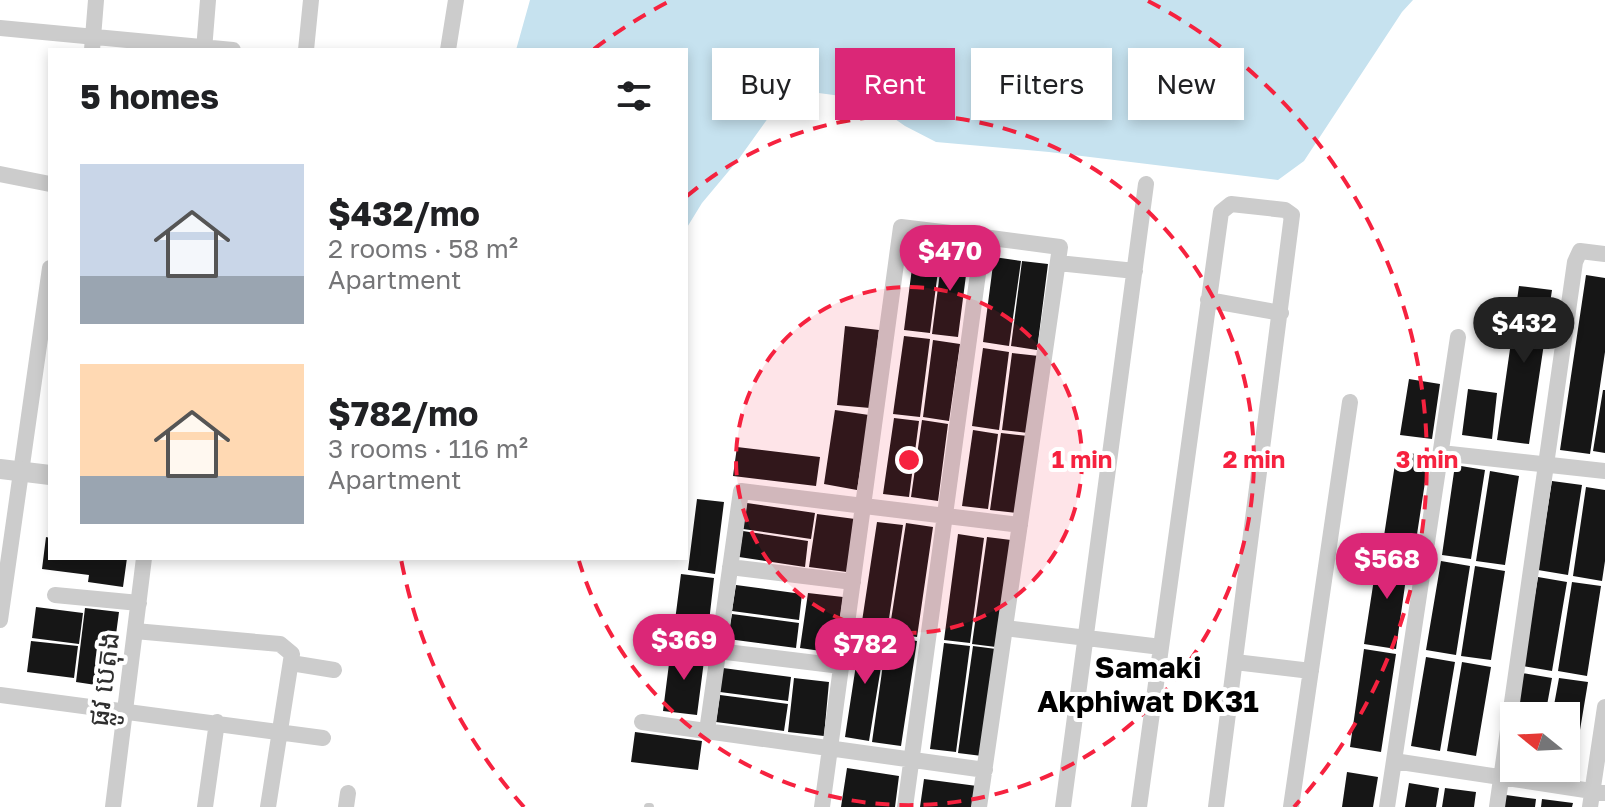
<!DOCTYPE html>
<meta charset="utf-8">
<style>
:root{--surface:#fff;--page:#f2f2f2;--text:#202124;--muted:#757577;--accent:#db2777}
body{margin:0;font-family:"Golos Text","Noto Sans Khmer",sans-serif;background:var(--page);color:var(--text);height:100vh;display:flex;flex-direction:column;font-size:30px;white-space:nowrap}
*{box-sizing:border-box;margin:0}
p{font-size:26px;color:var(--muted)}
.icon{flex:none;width:44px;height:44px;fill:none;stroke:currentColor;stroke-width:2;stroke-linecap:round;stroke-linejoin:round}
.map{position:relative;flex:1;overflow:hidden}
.drawer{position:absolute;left:48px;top:48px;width:640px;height:512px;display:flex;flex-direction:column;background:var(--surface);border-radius:0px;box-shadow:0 4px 12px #0003}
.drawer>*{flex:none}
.hud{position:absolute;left:712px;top:48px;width:760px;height:72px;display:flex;gap:16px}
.needle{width:52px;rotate:288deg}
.buttons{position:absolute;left:1500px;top:702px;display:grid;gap:16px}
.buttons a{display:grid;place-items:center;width:80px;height:80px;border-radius:0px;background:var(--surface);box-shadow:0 4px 12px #0003;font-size:40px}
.price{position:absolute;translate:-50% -68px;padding:0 18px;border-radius:28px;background:var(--accent);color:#fff;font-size:26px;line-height:52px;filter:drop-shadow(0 2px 4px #0008)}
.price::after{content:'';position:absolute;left:50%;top:48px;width:24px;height:18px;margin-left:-12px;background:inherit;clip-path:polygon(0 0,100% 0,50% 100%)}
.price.selected{background:#222;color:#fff}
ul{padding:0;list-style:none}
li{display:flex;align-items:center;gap:24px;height:200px;padding:0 32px}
li span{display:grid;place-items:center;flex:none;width:224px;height:160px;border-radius:0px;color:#555}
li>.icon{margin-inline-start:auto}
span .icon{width:96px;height:96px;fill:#fffc;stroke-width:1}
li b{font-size:34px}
h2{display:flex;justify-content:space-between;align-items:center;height:96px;padding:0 32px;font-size:34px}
.chip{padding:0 28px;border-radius:0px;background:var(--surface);box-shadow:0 4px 12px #0003;font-size:28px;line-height:72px}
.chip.selected{background:var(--accent);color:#fff}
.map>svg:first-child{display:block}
.water{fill:#c6e2ef}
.building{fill:#161616}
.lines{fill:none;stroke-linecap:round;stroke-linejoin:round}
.service{stroke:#ccc;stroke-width:8}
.minor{stroke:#ccc;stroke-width:16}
.tertiary{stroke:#ccc;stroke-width:20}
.ring{fill:none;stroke:#f6223f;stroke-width:4;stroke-dasharray:14 10}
.labels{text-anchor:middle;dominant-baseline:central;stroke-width:8;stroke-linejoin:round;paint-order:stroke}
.street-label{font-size:28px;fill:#2f2f2f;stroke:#fff}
.neighbourhood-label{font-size:30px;font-weight:bold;fill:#000;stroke:#fff}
.centre{fill:#f6223f;stroke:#fff;stroke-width:4}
.ring-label{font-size:24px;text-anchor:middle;font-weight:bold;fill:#f6223f;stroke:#fff;stroke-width:8;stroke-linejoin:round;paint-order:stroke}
</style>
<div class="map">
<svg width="1605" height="807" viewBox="0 0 1605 807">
<rect width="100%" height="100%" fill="#fff"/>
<path class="water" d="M530,0H1413L1402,12L1304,161L1278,180L1049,152L936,142L905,126L848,86L841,96L789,89L738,160L702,203L686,229V50H516Z"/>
<path class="building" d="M915,245L941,248L930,333L904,330Z
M943,249L969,252L958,337L932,334Z
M994,257L1021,261L1009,346L983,342Z
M1022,261L1048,264L1037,350L1011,346Z
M1586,275L1605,278V352L1590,454L1560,450Z
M1519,286L1552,290L1529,444L1497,440Z
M845,326L879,330L870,408L837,405Z
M904,336L930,339L920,417L893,414Z
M933,340L960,344L949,421L923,417Z
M983,348L1009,352L999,430L972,426Z
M1012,353L1039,356L1028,433L1002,430Z
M1409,379L1440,384L1432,439L1400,435Z
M1468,389L1497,393L1492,439L1462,435Z
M1603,390H1605V453L1593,451Z
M835,410L869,415L857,490L824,484Z
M894,418L919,421L909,497L883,494Z
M922,420L948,424L938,501L911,497Z
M973,430L998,434L988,509L962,506Z
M1001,433L1028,436L1017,513L990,510Z
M737,447L820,457L816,486L733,476Z
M1397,451L1429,456L1414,554L1382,549Z
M1455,465L1485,470L1471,559L1442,555Z
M1490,471L1519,476L1505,565L1476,561Z
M1552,481L1582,485L1568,575L1538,570Z
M1586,487L1605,490V561L1602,581L1573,576Z
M697,499L724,502L715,574L688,570Z
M747,503L815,513L811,539L743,529Z
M817,514L855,519L847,572L809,567Z
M877,522L903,525L887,632L861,628Z
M906,523L933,527L917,637L889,633Z
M743,531L808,541L805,567L739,557Z
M958,534L984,538L970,643L944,640Z
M46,537L50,538V558H127L123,587L88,582L89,575L42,569Z
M987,537L1011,540L996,647L972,644Z
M1378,553L1409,557L1396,649L1364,644Z
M1441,561L1470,566L1456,655L1426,650Z
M1475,566L1505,571L1491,660L1461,656Z
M681,574L714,578L706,648L672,644Z
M1538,577L1567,582L1552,671L1523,666Z
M1572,582L1601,586L1587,676L1558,671Z
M736,585L802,594L799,620L732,611Z
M808,593L843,597L835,653L800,648Z
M36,607L83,613L79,644L32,638Z
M85,608L119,612L109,687L76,682Z
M732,614L799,623L796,648L728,639Z
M861,632L886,636L869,741L845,737Z
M887,636L917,641L901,746L872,742Z
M31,641L78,646L74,678L27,672Z
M944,643L970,646L956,752L930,749Z
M973,646L996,649L982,756L958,753Z
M671,648L705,653L697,715L663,711Z
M1364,649L1396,654L1381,752L1350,747Z
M1426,657L1455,662L1440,751L1411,746Z
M1462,662L1491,667L1476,756L1447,751Z
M723,668L791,677L788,701L720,692Z
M1522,673L1552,678L1545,716H1515Z
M794,678L829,682L824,736L788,732Z
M1559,678L1588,682L1573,772L1566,770V716H1552Z
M720,695L788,704L784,731L716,722Z
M635,732L702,741L698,770L631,762Z
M847,768L899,776L895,807H841Z
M1347,772L1378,777L1373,807H1342Z
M924,779L977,786L974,807H920Z
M1409,783L1439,788L1436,807H1405Z
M1445,788L1476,792L1474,807H1442Z
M1506,795L1536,799L1535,807H1504Z
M1542,799L1573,803L1572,807H1541Z"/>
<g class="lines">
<path class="service" d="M648,807H650"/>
<path class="minor" d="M0,28L233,50
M92,50L96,0
M204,50L208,0
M306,50L311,0
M448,50L456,0
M0,174L50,184
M1058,263L1135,271
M1208,300L1281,313
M1441,453L1605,471
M730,567L853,582
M55,595L139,603
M0,620L50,268
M1005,628L1161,647
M135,631L280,644L292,654L268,807
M718,651L841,666
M1235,662L1311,671
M291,663L334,670
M0,695L323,738
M642,722L985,770
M707,731L741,491L1020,525
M1394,761L1605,793
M113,807L144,558
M205,807L217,722
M346,807L348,793
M822,807L901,227L983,237L905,807
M979,807L1060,247L983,237
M1063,807L1146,184
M1139,807L1221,212L1231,204L1285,210L1292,215L1216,807
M1291,807L1350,402
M1387,807L1458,337
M1497,807L1575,262L1580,251L1605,254
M1590,807L1605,707"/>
<path class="tertiary" d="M0,469L50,475"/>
</g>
<circle cx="909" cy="460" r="173" fill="#f6223f" fill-opacity=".12"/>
<g class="ring">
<circle cx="909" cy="460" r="173"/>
<path d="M687 196A345 345 0 1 1 579 561"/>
<path d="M524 807A518 518 0 0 1 401 559M594 49A518 518 0 0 1 670 1M1148 1A518 518 0 0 1 1294 807"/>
</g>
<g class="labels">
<g class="street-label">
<text transform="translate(103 679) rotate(-83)">ផ្លូវ បេតុង</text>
</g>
<g class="neighbourhood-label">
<text x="1148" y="667">Samaki<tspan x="1148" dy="34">Akphiwat DK31</tspan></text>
</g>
</g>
<circle cx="909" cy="460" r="12" class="centre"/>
<g class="ring-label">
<text x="1082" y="468">1 min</text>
<text x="1254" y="468">2 min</text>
<text x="1427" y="468">3 min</text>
</g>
</svg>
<div class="buttons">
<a><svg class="needle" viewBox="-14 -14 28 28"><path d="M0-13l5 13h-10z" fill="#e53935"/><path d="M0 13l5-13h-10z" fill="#757577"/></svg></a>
</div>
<b class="price" style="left:950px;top:293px">$470</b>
<b class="price selected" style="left:1524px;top:365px">$432</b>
<b class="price" style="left:1387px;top:601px">$568</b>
<b class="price" style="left:684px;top:682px">$369</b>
<b class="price" style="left:865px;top:686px">$782</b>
<div class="hud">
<a class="chip">Buy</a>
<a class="chip selected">Rent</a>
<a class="chip">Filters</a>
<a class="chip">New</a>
</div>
<section class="drawer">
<h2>5 homes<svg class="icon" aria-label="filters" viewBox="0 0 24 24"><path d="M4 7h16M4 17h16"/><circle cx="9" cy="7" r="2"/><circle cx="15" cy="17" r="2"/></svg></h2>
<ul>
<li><span style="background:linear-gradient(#c9d6e8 70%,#9aa5b1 0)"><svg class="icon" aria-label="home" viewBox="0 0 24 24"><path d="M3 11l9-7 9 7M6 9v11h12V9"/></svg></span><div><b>$432/mo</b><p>2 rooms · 58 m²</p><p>Apartment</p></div></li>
<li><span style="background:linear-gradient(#ffd9b3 70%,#9aa5b1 0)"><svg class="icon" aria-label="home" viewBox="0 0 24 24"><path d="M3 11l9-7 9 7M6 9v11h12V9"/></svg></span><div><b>$782/mo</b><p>3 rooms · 116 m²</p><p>Apartment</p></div></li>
</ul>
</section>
</div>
